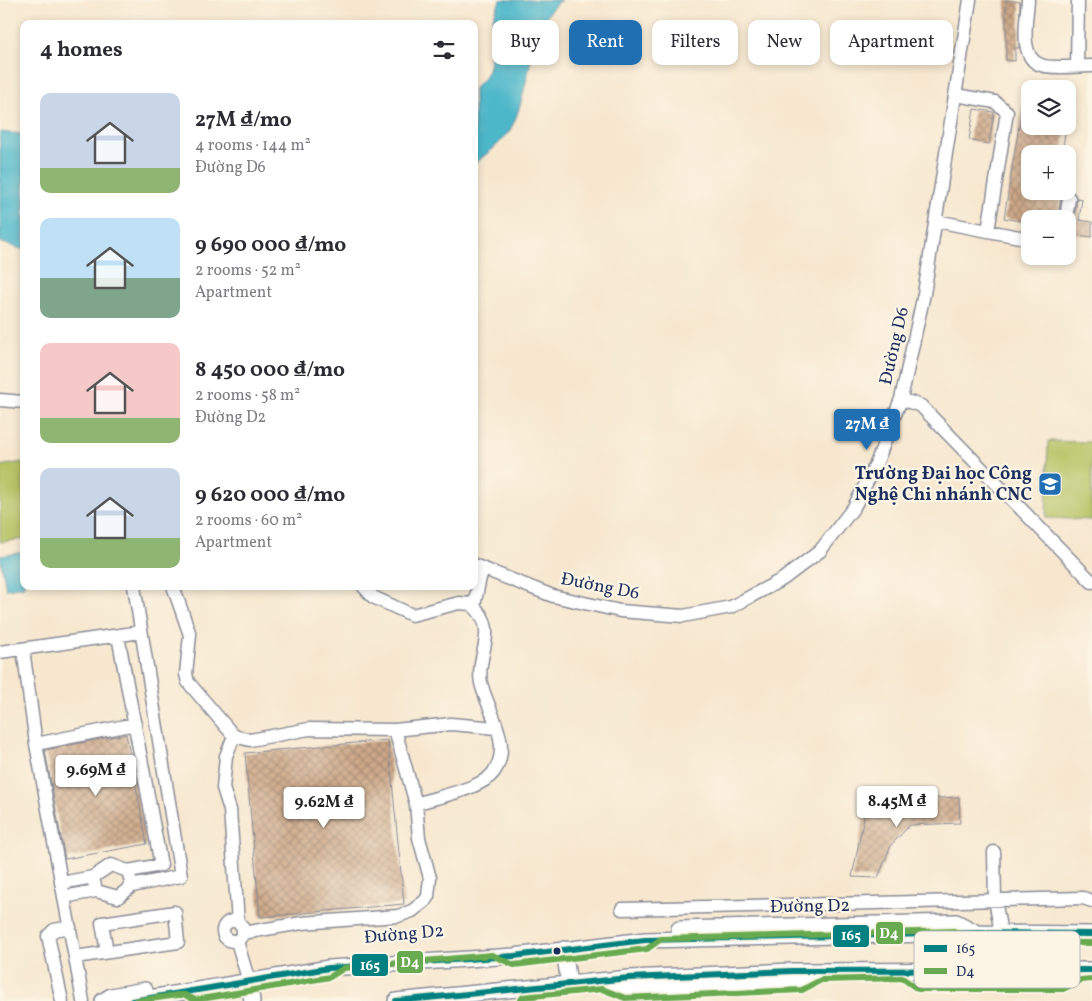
<!DOCTYPE html>
<meta charset="utf-8">
<style>
:root{--surface:#fff;--page:#f2f2f3;--text:#2b2b33;--muted:#7c7c81;--accent:#1f6fb2}
body{margin:0;font-family:Vollkorn,serif;background:var(--page);color:var(--text);height:100vh;display:flex;flex-direction:column;font-size:19px;white-space:nowrap}
*{box-sizing:border-box;margin:0}
p{font-size:16px;color:var(--muted)}
.icon{flex:none;width:28px;height:28px;fill:none;stroke:currentColor;stroke-width:2;stroke-linecap:round;stroke-linejoin:round}
.map{position:relative;flex:1;overflow:hidden}
.drawer{position:absolute;left:20px;top:20px;width:458px;height:570px;display:flex;flex-direction:column;background:var(--surface);border-radius:10px;box-shadow:0 2px 8px #0003}
.drawer>*{flex:none}
.guide{position:absolute;left:492px;top:20px;width:475px;height:45px;display:flex;gap:10px}
.buttons{position:absolute;left:1021px;top:80px;display:grid;gap:10px}
.buttons a{display:grid;place-items:center;width:55px;height:55px;border-radius:10px;background:var(--surface);box-shadow:0 2px 8px #0003;font-size:25px}
.price{position:absolute;translate:-50% -42px;padding:0 11px;border-radius:5px;background:#fff;color:#222;font-size:16px;line-height:32px;filter:drop-shadow(0 1px 2px #0008)}
.price::after{content:'';position:absolute;left:50%;top:30px;width:15px;height:11px;margin-left:-8px;background:inherit;clip-path:polygon(0 0,100% 0,50% 100%)}
.price.selected{background:var(--accent);color:#fff}
ul{padding:0;list-style:none}
li{display:flex;align-items:center;gap:15px;height:125px;padding:0 20px}
li span{display:grid;place-items:center;flex:none;width:140px;height:100px;border-radius:10px;color:#555}
li>.icon{margin-inline-start:auto}
span .icon{width:60px;height:60px;fill:#fffc;stroke-width:1}
li b{font-size:21px}
h2{display:flex;justify-content:space-between;align-items:center;height:60px;padding:0 20px;font-size:21px}
.tag{padding:0 18px;border-radius:10px;background:var(--surface);box-shadow:0 2px 8px #0003;font-size:18px;line-height:45px}
.tag.selected{background:var(--accent);color:#fff}
.map>svg:first-child{display:block}
.garden{fill:#b6c365;stroke:#687962}
.water{fill:#4db7ca;stroke:#347394}
.building{fill:url(#building-cross-hatch)}
.lines{fill:none;stroke-linecap:round;stroke-linejoin:round}
.minor-casing{stroke:#898b96;stroke-width:15}
.major-casing{stroke:#898b96;stroke-width:18}
.minor{stroke:#fff;stroke-width:12}
.major{stroke:#fff;stroke-width:15}
.bus-1-casing{stroke:#fcf5e5;stroke-width:10}
.bus-2-casing{stroke:#fcf5e5;stroke-width:10}
.bus-1{stroke:#008080;stroke-width:6}
.bus-2{stroke:#68aa50;stroke-width:6}
.bus-dot{fill:#1b2f5e;stroke:#fcf5e5;stroke-width:2}
.labels{text-anchor:middle;dominant-baseline:central;stroke-width:4.5;stroke-linejoin:round;paint-order:stroke}
.street-label{font-size:18px;fill:#1b2f5e;stroke:#fcf5e5}
.poi-label{font-size:18px;font-weight:bold;fill:#1b2f5e;stroke:#fcf5e5;text-anchor:end}
.key{fill:#fcf5e5;stroke:#b8babc;stroke-width:1}
.key-label{font-size:14px;fill:#1b2f5e}
.line-badge{stroke:#fcf5e5;stroke-width:2}
.badge-label{font-size:14px;text-anchor:middle;font-weight:bold;fill:#fff}
</style>
<div class="map">
<svg width="1092" height="1001" viewBox="0 0 1092 1001">
<defs>
<pattern id="building-cross-hatch" width="8" height="8" patternUnits="userSpaceOnUse" patternTransform="scale(1.25)"><rect width="8" height="8" fill="#cda888"/><path d="M0 0l8 8M0 8l8-8" fill="none" stroke="#a68972"/></pattern>
</defs>
<rect width="100%" height="100%" fill="#fcf5e5"/>
<filter id="ink" filterUnits="userSpaceOnUse"><feTurbulence type="fractalNoise" baseFrequency=".02" numOctaves="2"/><feDisplacementMap in="SourceGraphic" scale="10" xChannelSelector="R" yChannelSelector="G"/><feConvolveMatrix kernelMatrix="1 2 1 2 8 2 1 2 1" color-interpolation-filters="sRGB"/></filter>
<filter id="wash" filterUnits="userSpaceOnUse"><feTurbulence type="fractalNoise" baseFrequency=".0096" numOctaves="4" result="noise"/><feDisplacementMap in="SourceGraphic" scale="20" xChannelSelector="R" yChannelSelector="G"/><feGaussianBlur stdDeviation="1.12" result="paint"/><feColorMatrix in="noise" values="0 0 0 0 0 0 0 0 0 0 0 0 0 0 0 0 0 1.4 0 .05"/><feComposite in="paint" operator="in"/></filter>
<g filter="url(#wash)">
<rect width="100%" height="100%" fill="#f7e7cf"/>
<path class="garden" d="M1048,441L1092,442V520L1046,518Z
M23,462L24,539L0,542V466Z"/>
<path class="water" d="M500,0H561C528,23 531,94 510,130C502,143 486,154 474,164V88C497,69 489,49 492,23C493,15 498,7 500,0Z
M0,132L24,134V250L0,242Z
M24,552V586L6,589L0,556Z"/>
<g id="blocks">
<path class="building" d="M1006,0L1020,2L1019,48H1015V61L1006,60Z
M1025,89L1030,90V126H1066L1062,154H1030V191H1056L1055,196H1061L1058,218L1030,219V223L1004,218Z
M974,109L994,112L989,144L969,140Z
M1077,198L1082,199L1079,220L1092,222V237L1068,234V227L1074,221Z
M126,734L147,844L65,859L45,750Z
M388,740L404,904L260,917L245,753Z
M959,797L960,823L910,825L891,845L878,878L852,877L867,802Z"/>
</g>
</g>
<g filter="url(#ink)">
<use href="#blocks" fill-opacity="0" stroke="#898b96" stroke-width="1"/>
<g class="lines">
<g class="minor-casing">
<path id="minor" d="M1028,0C1027,18 1018,58 1041,65C1050,69 1080,66 1092,66
M1077,66L1078,0
M1066,219L1069,198
M936,221L988,231L1007,112L995,102L956,95
M988,231L1030,239
M901,399L921,406L1092,582
M0,400L24,402
M474,565L553,596L620,611L683,616L731,607L783,579L820,551L854,507L876,464L901,399L924,294L970,0
M173,586L190,635L186,674L188,682L234,736
M363,586L373,597L412,615L459,603L471,604C502,629 475,654 481,683C488,712 514,745 493,773C481,789 436,797 416,804
M474,606L482,568
M118,636L161,865L128,871L111,865L93,877L96,891L118,897L132,886L128,871
M23,649L36,744L83,1001
M0,652L141,632
M36,744L135,724
M994,852L995,900L1001,933
M61,883L93,877
M132,886L181,876L134,586
M64,897L96,891
M622,909L1083,898L1092,901
M223 931a10 10 0 1 1 20 0a10 10 0 1 1-20 0Z
M238,922L230,810L223,788L226,756L234,736L250,740L309,729L395,730L451,724L496,728
M243,933L302,923L398,916L412,911L425,901L428,896L430,878L419,838L416,804L395,730
M237,941L249,982
M75,957L178,942L175,912L102,923L107,952
M62,1001L48,936L54,930L70,927"/>
</g>
<g class="major-casing">
<path id="major" d="M679,929L956,922L975,932
M564,949L569,984
M606,981L625,989L802,981L814,974
M249,982L252,1001
M103,1001L111,996L145,990
M132,1001L329,968L514,956L645,940L977,933L1092,934
M396,1001L629,978L792,971L1092,970"/>
</g>
<use href="#minor" class="minor"/>
<use href="#major" class="major"/>
<g class="bus-1-casing">
<path id="bus-1" d="M132,1001L329,968L514,956L645,940L977,933L1092,934
M396,1001L629,978L792,971L1092,970"/>
</g>
<g class="bus-2-casing">
<path id="bus-2" d="M136,1001L178,995H185L195,1000L330,977L344,968L492,955L514,965L647,949L661,939L954,931L976,942L1092,943
M520,1001L523,997L602,989L625,998L802,990L821,980L902,978L918,989H1063L1081,980L1092,979"/>
</g>
<use href="#bus-1" class="bus-1"/>
<use href="#bus-2" class="bus-2"/>
</g>
</g>
<defs>
<g id="university-square" transform="scale(1.25)"><rect x="-9" y="-9" width="18" height="18" rx="4" fill="#1f6fb2" stroke="#fcf5e5"/><path d="M0-5L7-2L0 1L-7-2ZM-4 1L0 2.5L4 1V4Q0 6-4 4Z" fill="#fff"/></g>
</defs>
<g fill-rule="evenodd">
<use href="#university-square" x="1050" y="484"/>
</g>
<circle class="bus-dot" cx="557" cy="951" r="4.5"/>
<g class="labels">
<g class="street-label">
<text transform="translate(895 346) rotate(-77)">Đường D6</text>
<text transform="translate(600 587) rotate(11)">Đường D6</text>
<text transform="translate(810 907) rotate(-1)">Đường D2</text>
<text transform="translate(404 935) rotate(-5)">Đường D2</text>
</g>
<g class="poi-label">
<text x="1032" y="474">Trường Đại học Công<tspan x="1032" dy="21">Nghệ Chi nhánh CNC</tspan></text>
</g>
</g>
<rect x="914" y="931" width="166" height="57" rx="8" class="key"/>
<rect x="924" y="945" width="23" height="7" fill="#008080"/>
<rect x="924" y="968" width="23" height="6" fill="#68aa50"/>
<g class="key-label">
<text x="956" y="953">165</text>
<text x="956" y="976">D4</text>
</g>
<g class="line-badge">
<rect x="875" y="921" width="29" height="24" rx="5" fill="#68aa50"/>
<rect x="832" y="924" width="38" height="24" rx="5" fill="#008080"/>
<rect x="396" y="950" width="28" height="24" rx="5" fill="#68aa50"/>
<rect x="351" y="953" width="38" height="24" rx="5" fill="#008080"/>
</g>
<g class="badge-label">
<text x="889" y="938">D4</text>
<text x="851" y="940">165</text>
<text x="410" y="967">D4</text>
<text x="370" y="970">165</text>
</g>
</svg>
<div class="buttons">
<a><svg class="icon" aria-label="layers" viewBox="0 0 24 24"><path d="M12 4l9 5-9 5-9-5zM3 14l9 5 9-5"/></svg></a>
<a>+</a>
<a>−</a>
</div>
<b class="price selected" style="left:867px;top:451px">27M ₫</b>
<b class="price" style="left:96px;top:797px">9.69M ₫</b>
<b class="price" style="left:897px;top:828px">8.45M ₫</b>
<b class="price" style="left:324px;top:829px">9.62M ₫</b>
<div class="guide">
<a class="tag">Buy</a>
<a class="tag selected">Rent</a>
<a class="tag">Filters</a>
<a class="tag">New</a>
<a class="tag">Apartment</a>
</div>
<section class="drawer">
<h2>4 homes<svg class="icon" aria-label="filters" viewBox="0 0 24 24"><path d="M4 7h16M4 17h16"/><circle cx="9" cy="7" r="2"/><circle cx="15" cy="17" r="2"/></svg></h2>
<ul>
<li><span style="background:linear-gradient(#c9d6e8 75%,#8fb573 0)"><svg class="icon" aria-label="home" viewBox="0 0 24 24"><path d="M3 11l9-7 9 7M6 9v11h12V9"/></svg></span><div><b>27M ₫/mo</b><p>4 rooms · 144 m²</p><p>Đường D6</p></div></li>
<li><span style="background:linear-gradient(#bfe0f5 60%,#7fa58c 0)"><svg class="icon" aria-label="home" viewBox="0 0 24 24"><path d="M3 11l9-7 9 7M6 9v11h12V9"/></svg></span><div><b>9 690 000 ₫/mo</b><p>2 rooms · 52 m²</p><p>Apartment</p></div></li>
<li><span style="background:linear-gradient(#f6c9c9 75%,#8fb573 0)"><svg class="icon" aria-label="home" viewBox="0 0 24 24"><path d="M3 11l9-7 9 7M6 9v11h12V9"/></svg></span><div><b>8 450 000 ₫/mo</b><p>2 rooms · 58 m²</p><p>Đường D2</p></div></li>
<li><span style="background:linear-gradient(#c9d6e8 70%,#8fb573 0)"><svg class="icon" aria-label="home" viewBox="0 0 24 24"><path d="M3 11l9-7 9 7M6 9v11h12V9"/></svg></span><div><b>9 620 000 ₫/mo</b><p>2 rooms · 60 m²</p><p>Apartment</p></div></li>
</ul>
</section>
</div>
